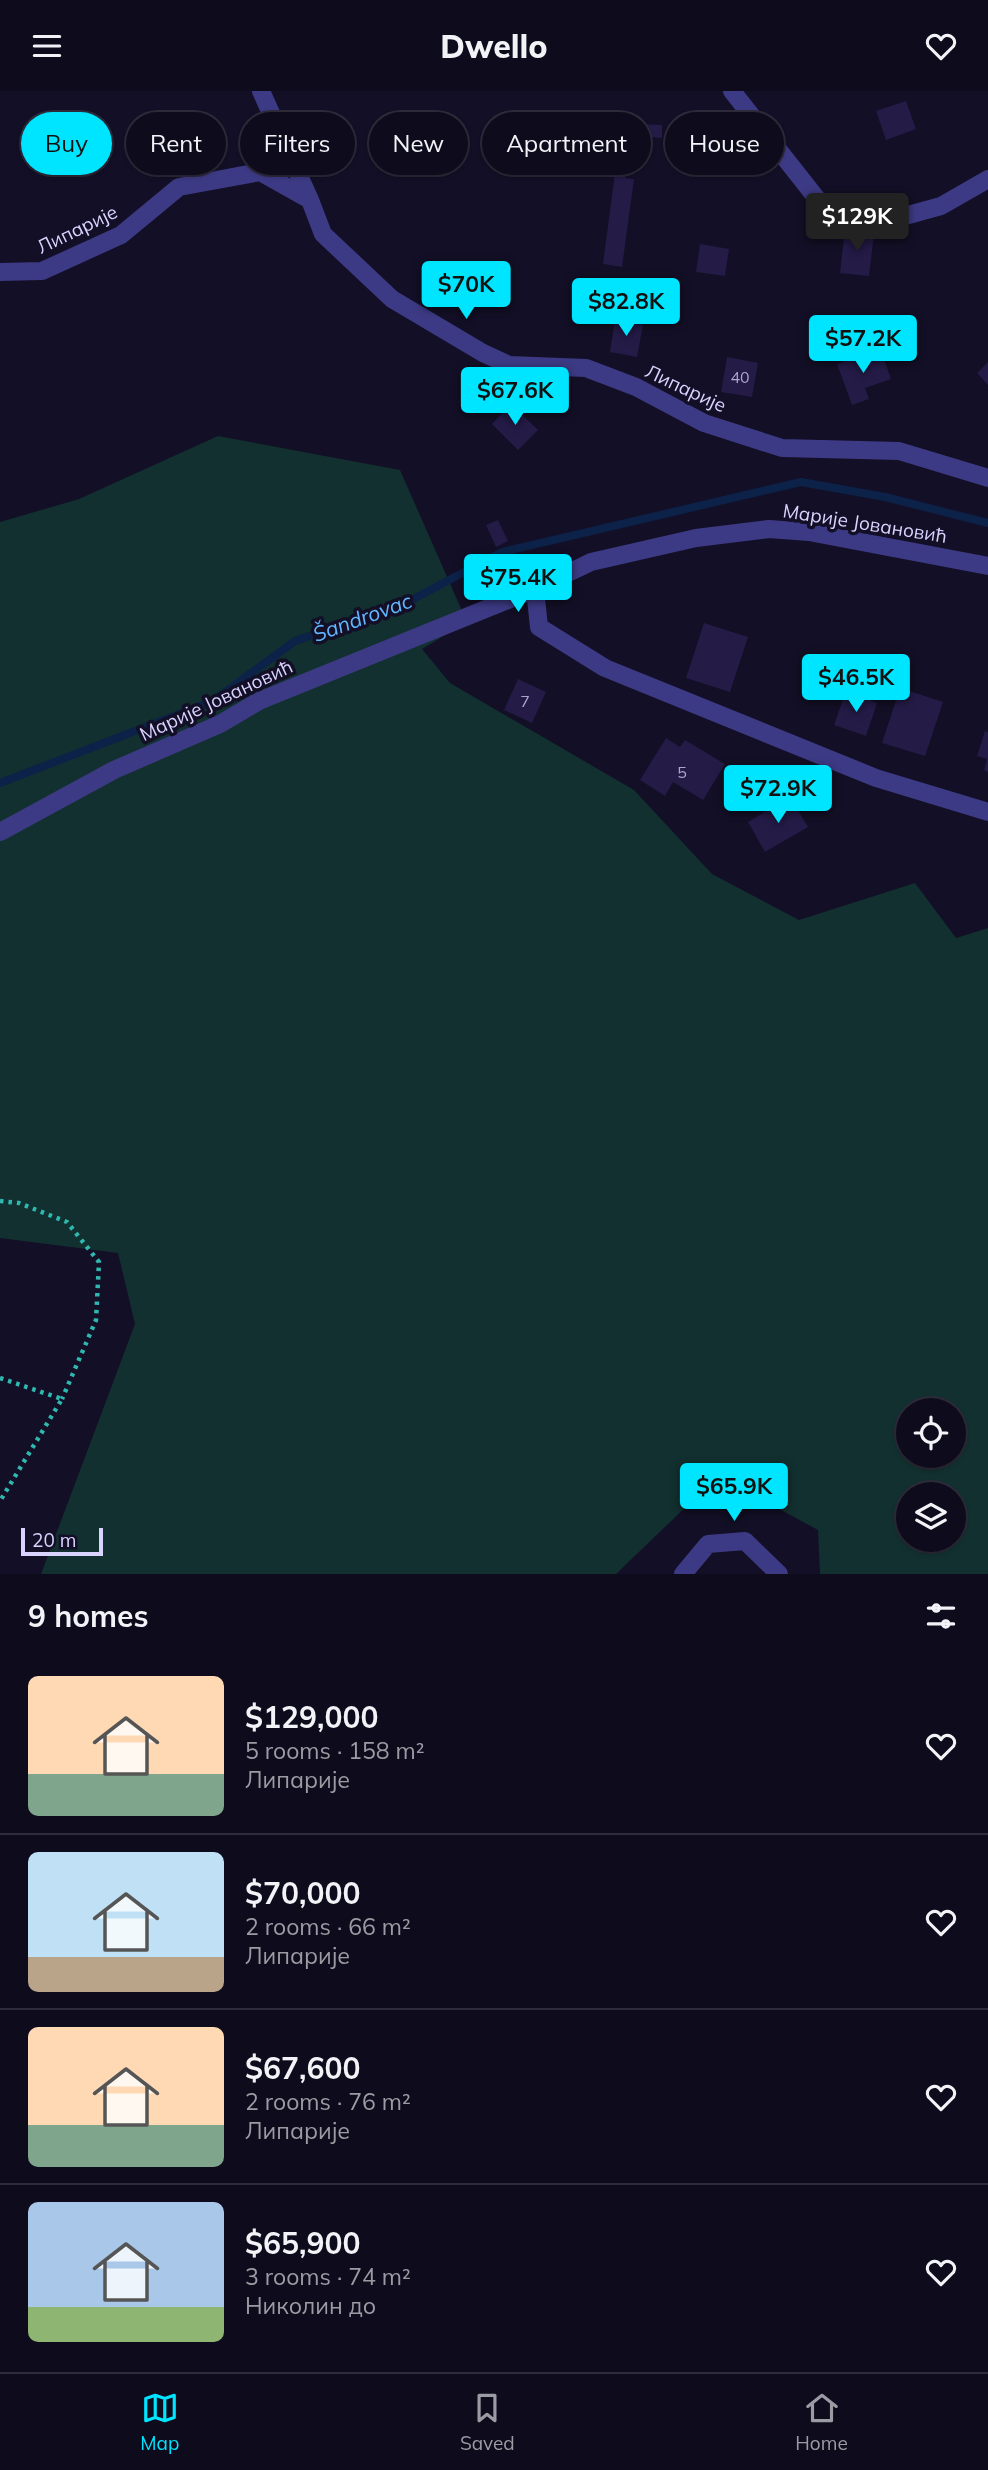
<!DOCTYPE html>
<meta charset="utf-8">
<style>
:root{--surface:#0e0b1c;--page:#1c1929;--text:#f1f3f6;--muted:#9b9ba3;--line:#2e2b3b;--accent:#00e5ff}
body{margin:0;font-family:Mulish,sans-serif;background:var(--page);color:var(--text);height:100vh;display:flex;flex-direction:column;font-size:26px;white-space:nowrap}
*{box-sizing:border-box;margin:0}
p{font-size:23px;color:var(--muted)}
.icon{flex:none;width:38px;height:38px;fill:none;stroke:currentColor;stroke-width:2;stroke-linecap:round;stroke-linejoin:round}
.map{position:relative;height:1483px;overflow:hidden}
.sheet{display:flex;flex-direction:column;background:var(--surface);flex:1}
.sheet>*{flex:none}
.banner{position:absolute;left:21px;top:21px;width:947px;height:63px;display:flex;gap:14px}
.fabs{position:absolute;left:896px;top:1307px;display:grid;gap:14px}
.fabs a{display:grid;place-items:center;width:70px;height:70px;border-radius:50%;background:var(--surface);box-shadow:0 2px 5px #0004,0 0 0 2px var(--line);font-size:35px}
.scale{position:absolute;left:21px;bottom:18px;width:82px;box-sizing:border-box;padding-left:7px;border:4px solid #d9d4ff;border-top:0;font-size:19px;line-height:24px;white-space:nowrap;color:#d9d4ff;-webkit-text-stroke:5px #130f26;paint-order:stroke}
.price{position:absolute;translate:-50% -60px;padding:0 16px;border-radius:7px;background:var(--accent);color:#111;font-size:23px;line-height:46px;filter:drop-shadow(0 2px 4px #0008)}
.price::after{content:'';position:absolute;left:50%;top:42px;width:21px;height:16px;margin-left:-10px;background:inherit;clip-path:polygon(0 0,100% 0,50% 100%)}
.price.selected{background:#222;color:#fff}
ul{padding:0;list-style:none}
li{display:flex;align-items:center;gap:21px;height:175px;padding:0 28px}
li+li{border-top:2px solid var(--line)}
li span{display:grid;place-items:center;flex:none;width:196px;height:140px;border-radius:10px;color:#555}
li>.icon{margin-inline-start:auto}
span .icon{width:84px;height:84px;fill:#fffc;stroke-width:1}
li b{font-size:30px}
h2{display:flex;justify-content:space-between;align-items:center;height:84px;padding:0 28px;font-size:30px}
.chip{padding:0 24px;border-radius:32px;background:var(--surface);box-shadow:0 2px 5px #0004,0 0 0 2px var(--line);font-size:24px;line-height:63px}
.chip.selected{background:var(--accent);color:#111}
header{display:flex;justify-content:space-between;align-items:center;height:91px;padding:0 28px;background:var(--surface);font-size:32px;font-weight:800}
.tabs{display:flex;justify-content:space-around;align-items:center;height:98px;border-top:2px solid var(--line);background:var(--surface);font-size:19px;color:var(--muted)}
.tabs a{display:grid;justify-items:center;gap:4px}
.tabs .selected{color:var(--accent)}
.map>svg:first-child{display:block}
.green{fill:#12302f;fill-rule:evenodd}
.lines{fill:none;stroke-linecap:round;stroke-linejoin:round}
.stream{stroke:#0c2248;stroke-width:8}
.building{fill:#241b47}
.path{stroke:#2fb8b0;stroke-width:4.5;stroke-dasharray:3.5 5;stroke-linecap:butt}
.minor{stroke:#3d3a85;stroke-width:18}
.labels{text-anchor:middle;dominant-baseline:central;stroke-width:7;stroke-linejoin:round;paint-order:stroke}
.number-label{font-size:16px;fill:#aca6d1}
.street-label{font-size:19px;fill:#d9d4ff;stroke:#130f26}
.water-label{font-size:21px;font-style:italic;fill:#62b6ff;stroke:#130f26}
</style>
<header><svg class="icon" aria-label="menu" viewBox="0 0 24 24"><path d="M4 6h16M4 12h16M4 18h16"/></svg>Dwello<svg class="icon" aria-label="heart" viewBox="0 0 24 24"><path d="M12 20l-8-8c-3-5 5-10 8-4 3-6 11-1 8 4z"/></svg></header>
<div class="map">
<svg width="988" height="1483" viewBox="0 0 988 1483">
<rect width="100%" height="100%" fill="#130f26"/>
<path class="green" d="M218,345L400,379L467,531L422,558L450,592L634,699L712,783L799,829L915,792L956,847L988,837V1483H820L818,1439L718,1385L616,1483H41L135,1233L118,1162L0,1147V431L79,408ZM908,1320H954V1365H908ZM908,1404H954V1449H908Z"/>
<g class="lines">
<path class="stream" d="M0,692L213,610L295,550L402,514L502,461L801,391L885,406L988,432"/>
</g>
<path class="building" d="M906,10L916,38L886,49L876,20Z
M638,33L662,34V47L637,45Z
M616,74L626,75L625,87L634,88L622,176L603,173Z
M845,139L874,143L869,185L840,182Z
M700,153L729,158L725,185L696,181Z
M615,229L643,234L637,266L610,261Z
M871,260L874,268L883,265L891,288L865,297L869,308L852,314L837,273Z
M727,266L758,272L752,306L721,301Z
M988,271V294L977,282Z
M511,313L538,339L518,359L492,333Z
M498,429L508,450L496,456L486,434Z
M704,532L748,546L730,601L686,587Z
M518,588L546,601L532,632L504,619Z
M900,597L943,611L925,665L882,652Z
M846,600L877,612L866,645L834,634Z
M985,640L988,641V681L984,679L987,668L977,665Z
M666,647L680,656L685,649L725,673L703,709L673,691L665,705L640,689Z
M790,706L808,736L765,761L748,731Z"/>
<g class="lines">
<path class="path" d="M0,1110L19,1112L67,1131L99,1171L96,1229L62,1308
M0,1287L62,1308L0,1410"/>
<path class="minor" d="M261,0L310,109
M732,0L825,118L883,131L941,115L988,88
M0,181L42,180L121,144L179,96L260,81L310,109L323,143L392,208L483,262L509,274L586,277L636,296L704,332L782,357L899,360L988,387
M988,475L809,441L769,438L696,447L591,471L535,498L539,536L605,577L876,687L988,721
M0,741L114,679L220,633L259,610L535,498
M683,1483L708,1453L745,1450L779,1483"/>
</g>
<g class="labels">
<g class="number-label">
<text x="740" y="286">40</text>
<text x="525" y="610">7</text>
<text x="682" y="681">5</text>
</g>
<g class="street-label">
<text transform="translate(77 138) rotate(-26)">Липарије</text>
<text transform="translate(686 297) rotate(25)">Липарије</text>
<text transform="translate(865 432) rotate(9)">Марије Јовановић</text>
<text transform="translate(216 609) rotate(-25)">Марије Јовановић</text>
</g>
<g class="water-label">
<text transform="translate(362 526) rotate(-20)">Šandrovac</text>
</g>
</g>
</svg>
<div class="fabs">
<a><svg class="icon" aria-label="locate" viewBox="0 0 24 24"><circle cx="12" cy="12" r="6"/><path d="M12 2v4M12 18v4M2 12h4M18 12h4"/></svg></a>
<a><svg class="icon" aria-label="layers" viewBox="0 0 24 24"><path d="M12 4l9 5-9 5-9-5zM3 14l9 5 9-5"/></svg></a>
</div>
<div class="scale">20 m</div>
<b class="price selected" style="left:857px;top:162px">$129K</b>
<b class="price" style="left:466px;top:230px">$70K</b>
<b class="price" style="left:626px;top:247px">$82.8K</b>
<b class="price" style="left:863px;top:284px">$57.2K</b>
<b class="price" style="left:515px;top:336px">$67.6K</b>
<b class="price" style="left:518px;top:523px">$75.4K</b>
<b class="price" style="left:856px;top:623px">$46.5K</b>
<b class="price" style="left:778px;top:734px">$72.9K</b>
<b class="price" style="left:734px;top:1432px">$65.9K</b>
<div class="banner">
<a class="chip selected">Buy</a>
<a class="chip">Rent</a>
<a class="chip">Filters</a>
<a class="chip">New</a>
<a class="chip">Apartment</a>
<a class="chip">House</a>
</div>
</div>
<section class="sheet">
<h2>9 homes<svg class="icon" aria-label="filters" viewBox="0 0 24 24"><path d="M4 7h16M4 17h16"/><circle cx="9" cy="7" r="2"/><circle cx="15" cy="17" r="2"/></svg></h2>
<ul>
<li><span style="background:linear-gradient(#ffd9b3 70%,#7fa58c 0)"><svg class="icon" aria-label="home" viewBox="0 0 24 24"><path d="M3 11l9-7 9 7M6 9v11h12V9"/></svg></span><div><b>$129,000</b><p>5 rooms · 158 m²</p><p>Липарије</p></div><svg class="icon" aria-label="heart" viewBox="0 0 24 24"><path d="M12 20l-8-8c-3-5 5-10 8-4 3-6 11-1 8 4z"/></svg></li>
<li><span style="background:linear-gradient(#bfe0f5 75%,#b9a48a 0)"><svg class="icon" aria-label="home" viewBox="0 0 24 24"><path d="M3 11l9-7 9 7M6 9v11h12V9"/></svg></span><div><b>$70,000</b><p>2 rooms · 66 m²</p><p>Липарије</p></div><svg class="icon" aria-label="heart" viewBox="0 0 24 24"><path d="M12 20l-8-8c-3-5 5-10 8-4 3-6 11-1 8 4z"/></svg></li>
<li><span style="background:linear-gradient(#ffd9b3 70%,#7fa58c 0)"><svg class="icon" aria-label="home" viewBox="0 0 24 24"><path d="M3 11l9-7 9 7M6 9v11h12V9"/></svg></span><div><b>$67,600</b><p>2 rooms · 76 m²</p><p>Липарије</p></div><svg class="icon" aria-label="heart" viewBox="0 0 24 24"><path d="M12 20l-8-8c-3-5 5-10 8-4 3-6 11-1 8 4z"/></svg></li>
<li><span style="background:linear-gradient(#a9c7e8 75%,#8fb573 0)"><svg class="icon" aria-label="home" viewBox="0 0 24 24"><path d="M3 11l9-7 9 7M6 9v11h12V9"/></svg></span><div><b>$65,900</b><p>3 rooms · 74 m²</p><p>Николин до</p></div><svg class="icon" aria-label="heart" viewBox="0 0 24 24"><path d="M12 20l-8-8c-3-5 5-10 8-4 3-6 11-1 8 4z"/></svg></li>
</ul>
</section>
<nav class="tabs">
<a class="selected"><svg class="icon" aria-label="map" viewBox="0 0 24 24"><path d="M3 6l6-2 6 2 6-2v14l-6 2-6-2-6 2zM9 4v14M15 6v14"/></svg>Map</a>
<a><svg class="icon" aria-label="saved" viewBox="0 0 24 24"><path d="M7 4h10v16l-5-4-5 4z"/></svg>Saved</a>
<a><svg class="icon" aria-label="home" viewBox="0 0 24 24"><path d="M3 11l9-7 9 7M6 9v11h12V9"/></svg>Home</a>
</nav>
